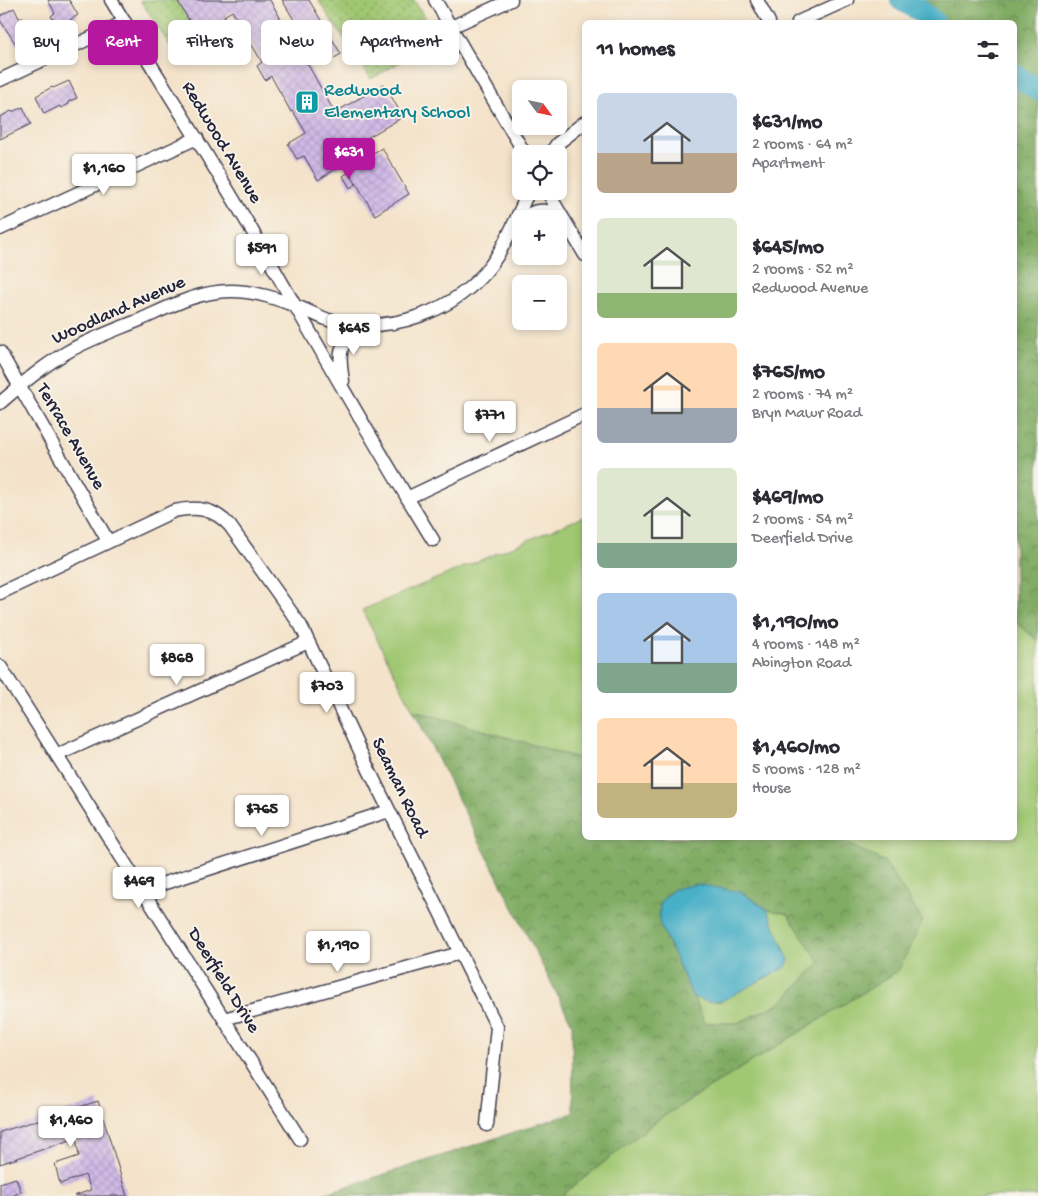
<!DOCTYPE html>
<meta charset="utf-8">
<style>
:root{--surface:#fff;--page:#f7f7f7;--text:#2b2b33;--muted:#7c7c81;--accent:#b5179e}
body{margin:0;font-family:"Gochi Hand",sans-serif;background:var(--page);color:var(--text);height:100vh;display:flex;flex-direction:column;font-size:19px;white-space:nowrap}
*{box-sizing:border-box;margin:0}
p{font-size:16px;color:var(--muted)}
.icon{flex:none;width:28px;height:28px;fill:none;stroke:currentColor;stroke-width:2;stroke-linecap:round;stroke-linejoin:round}
.map{position:relative;flex:1;overflow:hidden}
.panel{position:absolute;left:582px;top:20px;width:435px;height:820px;display:flex;flex-direction:column;background:var(--surface);border-radius:8px;box-shadow:0 2px 8px #0003}
.panel>*{flex:none}
.banner{position:absolute;left:15px;top:20px;width:475px;height:45px;display:flex;gap:10px}
.needle{width:32px;rotate:123deg}
.controls{position:absolute;left:512px;top:80px;display:grid;gap:10px}
.controls a{display:grid;place-items:center;width:55px;height:55px;border-radius:8px;background:var(--surface);box-shadow:0 2px 8px #0003;font-size:25px}
.price{position:absolute;translate:-50% -42px;padding:0 11px;border-radius:5px;background:#fff;color:#222;font-size:16px;line-height:32px;filter:drop-shadow(0 1px 2px #0008)}
.price::after{content:'';position:absolute;left:50%;top:30px;width:15px;height:11px;margin-left:-8px;background:inherit;clip-path:polygon(0 0,100% 0,50% 100%)}
.price.selected{background:var(--accent);color:#fff}
ul{padding:0;list-style:none}
li{display:flex;align-items:center;gap:15px;height:125px;padding:0 15px}
li span{display:grid;place-items:center;flex:none;width:140px;height:100px;border-radius:8px;color:#555}
li>.icon{margin-inline-start:auto}
span .icon{width:60px;height:60px;fill:#fffc;stroke-width:1}
li b{font-size:21px}
h2{display:flex;justify-content:space-between;align-items:center;height:60px;padding:0 15px;font-size:21px}
.chip{padding:0 18px;border-radius:8px;background:var(--surface);box-shadow:0 2px 8px #0003;font-size:18px;line-height:45px}
.chip.selected{background:var(--accent);color:#fff}
.map>svg:first-child{display:block}
.green{fill:#a0c772;stroke:#617456}
.forest{fill:url(#forest-crowns);stroke:#516750;fill-rule:evenodd}
.park{fill:url(#park-dots);stroke:#617456}
.water{fill:#47afc6;stroke:#346880}
.lines{fill:none;stroke-linecap:round;stroke-linejoin:round}
.river{stroke:#47afc6;stroke-width:22}
.building{fill:url(#building-cross-hatch)}
.street-casing{stroke:#423f50;stroke-width:15}
.street{stroke:#fff;stroke-width:12}
.labels{text-anchor:middle;dominant-baseline:central;stroke-width:4;stroke-linejoin:round;paint-order:stroke}
.culture-label{font-size:19px;fill:#0d838f;stroke:#f7f3e8;text-anchor:start}
.street-label{font-size:19px;fill:#22223b;stroke:#f7f3e8}
</style>
<div class="map">
<svg width="1038" height="1196" viewBox="0 0 1038 1196">
<defs>
<pattern id="forest-crowns" width="20" height="18" patternUnits="userSpaceOnUse" patternTransform="scale(1.25)"><rect width="20" height="18" fill="#80ac64"/><path d="M2 6a3 3 0 1 1 6 0M12 15a3 3 0 1 1 6 0" fill="none" stroke="#688c54"/></pattern>
<pattern id="park-dots" width="8" height="8" patternUnits="userSpaceOnUse" patternTransform="scale(1.25)"><rect width="8" height="8" fill="#a0c772"/><path d="M2 2h.1M6 6h.1" fill="none" stroke="#82a15f" stroke-width="1.8" stroke-linecap="round"/></pattern>
<pattern id="building-cross-hatch" width="8" height="8" patternUnits="userSpaceOnUse" patternTransform="scale(1.25)"><rect width="8" height="8" fill="#d0b9e6"/><path d="M0 0l8 8M0 8l8-8" fill="none" stroke="#b29fc6"/></pattern>
</defs>
<rect width="100%" height="100%" fill="#f7f3e8"/>
<filter id="ink" filterUnits="userSpaceOnUse"><feTurbulence type="fractalNoise" baseFrequency=".02" numOctaves="2"/><feDisplacementMap in="SourceGraphic" scale="10" xChannelSelector="R" yChannelSelector="G"/><feConvolveMatrix kernelMatrix="1 2 1 2 8 2 1 2 1" color-interpolation-filters="sRGB"/></filter>
<filter id="wash" filterUnits="userSpaceOnUse"><feTurbulence type="fractalNoise" baseFrequency=".0096" numOctaves="4" result="noise"/><feDisplacementMap in="SourceGraphic" scale="20" xChannelSelector="R" yChannelSelector="G"/><feGaussianBlur stdDeviation="1.12" result="paint"/><feColorMatrix in="noise" values="0 0 0 0 0 0 0 0 0 0 0 0 0 0 0 0 0 1.4 0 .05"/><feComposite in="paint" operator="in"/></filter>
<g filter="url(#wash)">
<rect width="100%" height="100%" fill="#f4e3ca"/>
<path class="green" d="M585,516V760L413,710L362,610Z
M1015,621L1038,641V1196H561L659,1119L898,971L885,862L835,838H1015Z
M767,909L788,914L820,962L782,1002L738,1023H705L693,997L708,1002L784,947L779,939Z"/>
<path class="forest" d="M906,0H1038V641L1015,621V22H922Z
M413,710L585,760V838H835L885,862L923,921L898,971L659,1119L561,1196H317L573,1113L572,1024ZM741,892L767,909L788,914L820,963L782,1002L738,1023H705L659,922Z"/>
<path class="park" d="M140,0H216L233,29L179,59Z
M318,0H414L439,40L371,79Z"/>
<path class="water" d="M696,884L741,892L767,909L789,960L786,967L722,1001L708,1002L693,997L659,922L660,902L674,889Z"/>
<g class="lines">
<path class="river" d="M901,0L921,11L934,22
M1015,75L1038,90"/>
</g>
<g id="blocks">
<path class="building" d="M48,0H69L78,15L58,27L51,16L55,13Z
M177,0H270L303,58L306,56V54L313,51L282,0H309L341,54L326,63L323,59L319,62L317,57L310,62L307,63L336,115L340,113L339,110L384,84L403,117L360,142L368,156L382,148L409,194L375,215L347,168L352,165L349,161L318,180L304,156L297,159L288,144L306,133L293,111L291,112L271,76L265,80L257,66L262,62L232,11L224,16L228,22L200,39Z
M14,8L19,18L21,16L33,36L17,46L0,20V16Z
M69,81L77,98L68,102L69,104L61,108L60,106L44,114L36,96L52,87L53,88Z
M23,107L31,124L0,139V117L11,111L12,112Z
M349,172L356,184L350,188L343,176Z
M98,1101L127,1196H74L91,1190L85,1175L60,1184L55,1164L79,1156L76,1138L0,1164V1132Z
M16,1178L21,1192L12,1196H0V1183Z"/>
</g>
</g>
<g filter="url(#ink)">
<use href="#blocks" fill-opacity="0" stroke="#423f50" stroke-width="1"/>
<g class="lines">
<g class="street-casing">
<path id="street" d="M111,0C161,82 213,163 261,246C317,344 373,443 433,540
M435,0L525,154
M757,0L769,22
M798,22L847,0
M451,27L511,0
M0,80L125,22
M550,154L557,144L585,122
M547,191L585,255
M515,223C534,210 537,208 560,213
M0,229L197,138
M0,352L108,541
M343,381C338,351 338,341 366,326
M0,403C22,384 44,365 69,351C92,338 118,329 142,319C171,306 199,291 231,291C256,291 278,299 301,308C311,312 321,318 332,321C390,335 455,312 491,265C507,243 517,216 529,191
M407,498L585,414
M0,593L174,511C196,506 214,508 230,526L301,626L369,770L497,1027L487,1125
M0,666L300,1139
M57,755L308,642
M143,890L389,811
M224,1019L460,953"/>
</g>
<use href="#street" class="street"/>
</g>
</g>
<defs>
<g id="building-square" transform="scale(1.25)"><rect x="-9" y="-9" width="18" height="18" rx="4" fill="#0f9aa8" stroke="#f7f3e8"/><path d="M-4-6H4V6H1V3H-1V6H-4ZM-2.5-4.3h1.7v1.8h-1.7ZM.8-4.3h1.7v1.8H.8ZM-2.5-1h1.7V.8h-1.7ZM.8-1h1.7V.8H.8Z" fill="#fff"/></g>
</defs>
<g fill-rule="evenodd">
<use href="#building-square" x="307" y="102"/>
</g>
<g class="labels">
<g class="culture-label">
<text x="324" y="91">Redwood<tspan x="324" dy="22">Elementary School</tspan></text>
</g>
<g class="street-label">
<text transform="translate(221 143) rotate(59)">Redwood Avenue</text>
<text transform="translate(119 311) rotate(-24)">Woodland Avenue</text>
<text transform="translate(70 437) rotate(60)">Terrace Avenue</text>
<text transform="translate(399 788) rotate(64)">Seaman Road</text>
<text transform="translate(223 981) rotate(58)">Deerfield Drive</text>
</g>
</g>
</svg>
<div class="controls">
<a><svg class="needle" viewBox="-14 -14 28 28"><path d="M0-13l5 13h-10z" fill="#e53935"/><path d="M0 13l5-13h-10z" fill="#7c7c81"/></svg></a>
<a><svg class="icon" aria-label="locate" viewBox="0 0 24 24"><circle cx="12" cy="12" r="6"/><path d="M12 2v4M12 18v4M2 12h4M18 12h4"/></svg></a>
<a>+</a>
<a>−</a>
</div>
<b class="price selected" style="left:349px;top:180px">$631</b>
<b class="price" style="left:104px;top:196px">$1,160</b>
<b class="price" style="left:262px;top:276px">$591</b>
<b class="price" style="left:354px;top:356px">$645</b>
<b class="price" style="left:490px;top:443px">$771</b>
<b class="price" style="left:177px;top:686px">$868</b>
<b class="price" style="left:327px;top:714px">$703</b>
<b class="price" style="left:262px;top:837px">$765</b>
<b class="price" style="left:139px;top:909px">$469</b>
<b class="price" style="left:338px;top:973px">$1,190</b>
<b class="price" style="left:71px;top:1148px">$1,460</b>
<div class="banner">
<a class="chip">Buy</a>
<a class="chip selected">Rent</a>
<a class="chip">Filters</a>
<a class="chip">New</a>
<a class="chip">Apartment</a>
</div>
<section class="panel">
<h2>11 homes<svg class="icon" aria-label="filters" viewBox="0 0 24 24"><path d="M4 7h16M4 17h16"/><circle cx="9" cy="7" r="2"/><circle cx="15" cy="17" r="2"/></svg></h2>
<ul>
<li><span style="background:linear-gradient(#c9d6e8 60%,#b9a48a 0)"><svg class="icon" aria-label="home" viewBox="0 0 24 24"><path d="M3 11l9-7 9 7M6 9v11h12V9"/></svg></span><div><b>$631/mo</b><p>2 rooms · 64 m²</p><p>Apartment</p></div></li>
<li><span style="background:linear-gradient(#dfe7d0 75%,#8fb573 0)"><svg class="icon" aria-label="home" viewBox="0 0 24 24"><path d="M3 11l9-7 9 7M6 9v11h12V9"/></svg></span><div><b>$645/mo</b><p>2 rooms · 52 m²</p><p>Redwood Avenue</p></div></li>
<li><span style="background:linear-gradient(#ffd9b3 65%,#9aa5b1 0)"><svg class="icon" aria-label="home" viewBox="0 0 24 24"><path d="M3 11l9-7 9 7M6 9v11h12V9"/></svg></span><div><b>$765/mo</b><p>2 rooms · 74 m²</p><p>Bryn Mawr Road</p></div></li>
<li><span style="background:linear-gradient(#dfe7d0 75%,#7fa58c 0)"><svg class="icon" aria-label="home" viewBox="0 0 24 24"><path d="M3 11l9-7 9 7M6 9v11h12V9"/></svg></span><div><b>$469/mo</b><p>2 rooms · 54 m²</p><p>Deerfield Drive</p></div></li>
<li><span style="background:linear-gradient(#a9c7e8 70%,#7fa58c 0)"><svg class="icon" aria-label="home" viewBox="0 0 24 24"><path d="M3 11l9-7 9 7M6 9v11h12V9"/></svg></span><div><b>$1,190/mo</b><p>4 rooms · 148 m²</p><p>Abington Road</p></div></li>
<li><span style="background:linear-gradient(#ffd9b3 65%,#c2b280 0)"><svg class="icon" aria-label="home" viewBox="0 0 24 24"><path d="M3 11l9-7 9 7M6 9v11h12V9"/></svg></span><div><b>$1,460/mo</b><p>5 rooms · 128 m²</p><p>House</p></div></li>
</ul>
</section>
</div>
